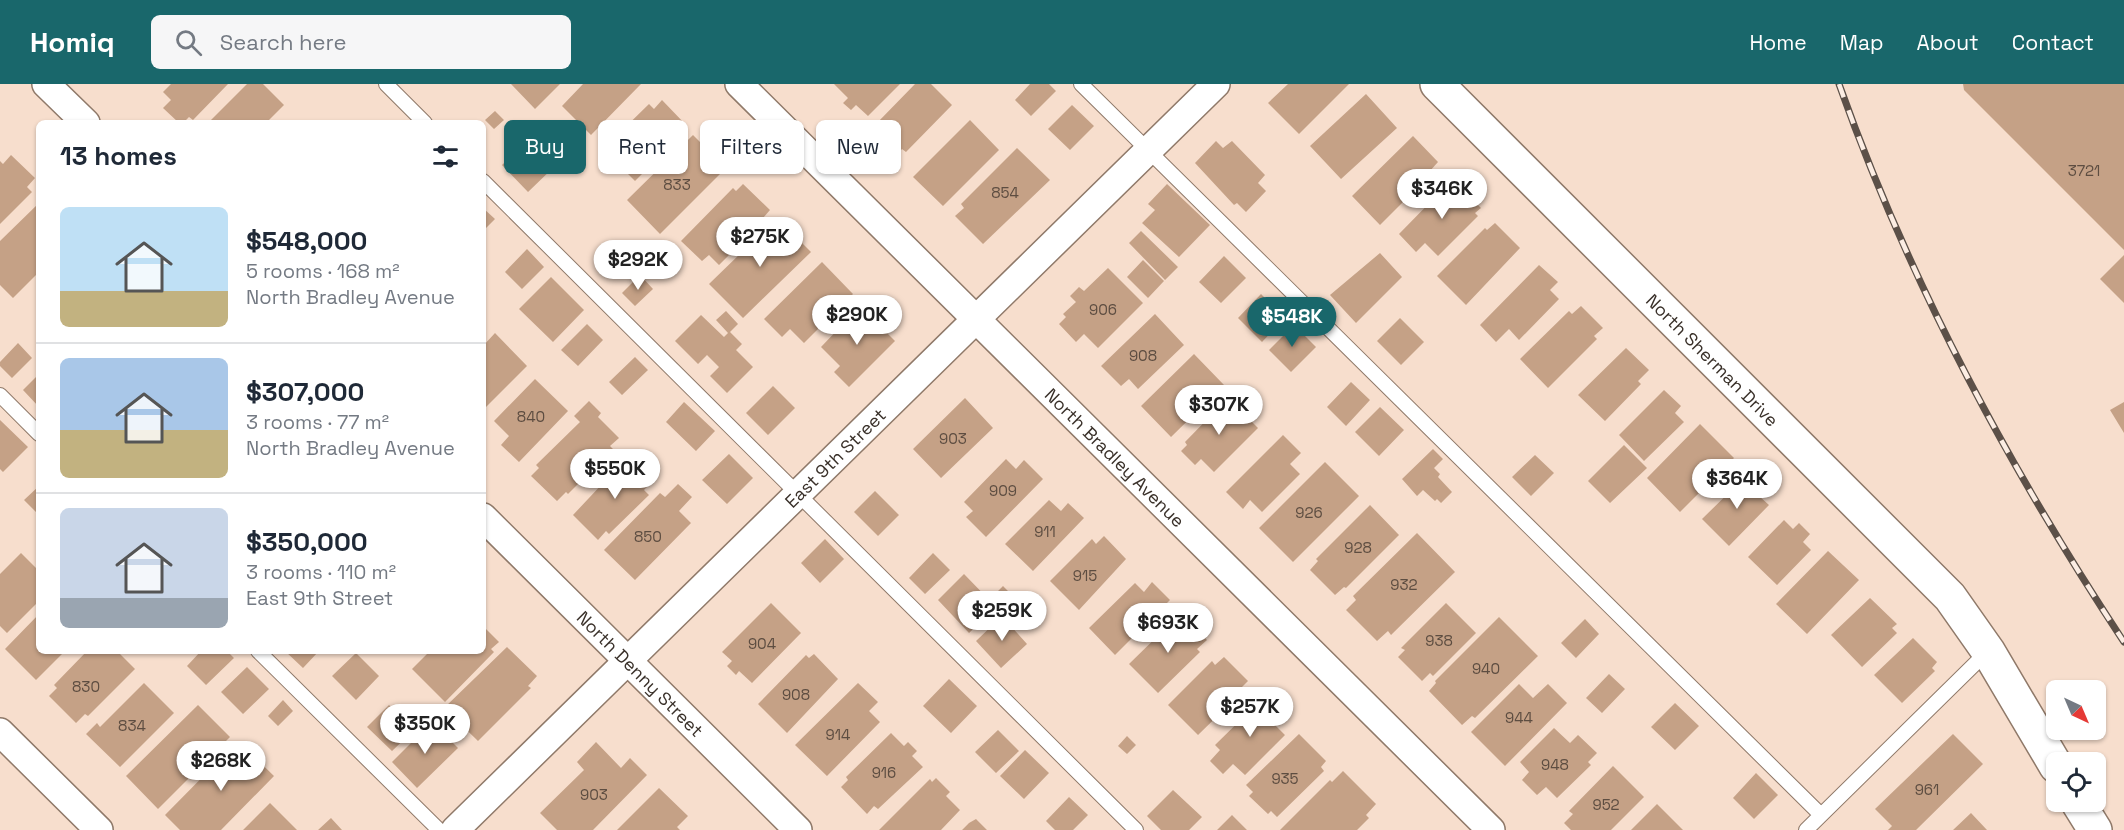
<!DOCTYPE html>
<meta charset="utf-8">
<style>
:root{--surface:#fff;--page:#f6f6f7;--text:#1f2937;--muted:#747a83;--line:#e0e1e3;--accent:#19676b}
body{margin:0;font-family:"Space Grotesk",sans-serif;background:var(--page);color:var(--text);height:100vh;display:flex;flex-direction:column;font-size:22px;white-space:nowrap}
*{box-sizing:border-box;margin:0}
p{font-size:20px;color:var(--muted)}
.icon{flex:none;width:33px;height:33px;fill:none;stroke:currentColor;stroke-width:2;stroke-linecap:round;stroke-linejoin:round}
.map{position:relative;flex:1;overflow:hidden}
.drawer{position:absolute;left:36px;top:36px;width:450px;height:534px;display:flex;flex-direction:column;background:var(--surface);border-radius:9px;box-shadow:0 2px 4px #0004}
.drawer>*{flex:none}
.guide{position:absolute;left:504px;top:36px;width:570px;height:54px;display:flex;gap:12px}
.needle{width:39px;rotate:136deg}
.buttons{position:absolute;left:2046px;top:596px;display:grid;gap:12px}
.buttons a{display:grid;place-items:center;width:60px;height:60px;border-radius:9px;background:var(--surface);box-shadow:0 2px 4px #0004;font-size:30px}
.price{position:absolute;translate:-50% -51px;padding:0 14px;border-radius:21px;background:#fff;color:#222;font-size:20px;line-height:39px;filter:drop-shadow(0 2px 3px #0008)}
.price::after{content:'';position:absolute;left:50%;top:36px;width:18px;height:14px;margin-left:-9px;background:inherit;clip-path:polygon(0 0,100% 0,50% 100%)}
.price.selected{background:var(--accent);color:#fff}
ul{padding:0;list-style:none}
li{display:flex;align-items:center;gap:18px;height:150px;padding:0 24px}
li+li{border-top:2px solid var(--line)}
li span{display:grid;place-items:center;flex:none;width:168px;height:120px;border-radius:9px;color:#555}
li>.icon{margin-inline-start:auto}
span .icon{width:72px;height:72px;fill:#fffc;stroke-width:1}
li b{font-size:26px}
h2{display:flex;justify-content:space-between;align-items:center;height:72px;padding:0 24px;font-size:26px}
.pill{padding:0 21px;border-radius:9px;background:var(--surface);box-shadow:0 2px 4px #0004;font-size:21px;line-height:54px}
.pill.selected{background:var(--accent);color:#fff}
header{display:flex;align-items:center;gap:36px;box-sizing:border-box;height:84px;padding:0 30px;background:var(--accent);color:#fff}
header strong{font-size:28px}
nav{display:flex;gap:33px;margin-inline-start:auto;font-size:21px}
.search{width:420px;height:54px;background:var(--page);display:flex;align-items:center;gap:15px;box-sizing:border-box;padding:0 21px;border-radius:9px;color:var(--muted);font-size:22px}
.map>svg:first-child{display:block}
.building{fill:#c5a186}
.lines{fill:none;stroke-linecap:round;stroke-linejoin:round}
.lane-casing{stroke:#8f7969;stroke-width:16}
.street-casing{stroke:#8f7969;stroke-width:30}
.secondary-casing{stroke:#8f7969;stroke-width:36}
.lane{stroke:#fff;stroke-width:14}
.street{stroke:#fff;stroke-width:27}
.secondary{stroke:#fff;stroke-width:33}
.rail-casing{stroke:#5c5048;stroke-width:7}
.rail{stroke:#fcede3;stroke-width:4.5;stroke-dasharray:14;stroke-linecap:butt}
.labels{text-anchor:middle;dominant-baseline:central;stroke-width:4.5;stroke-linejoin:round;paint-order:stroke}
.number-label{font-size:15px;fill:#5d4d41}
.street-label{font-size:18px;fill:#3a312a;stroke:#fcede3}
</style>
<header>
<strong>Homiq</strong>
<div class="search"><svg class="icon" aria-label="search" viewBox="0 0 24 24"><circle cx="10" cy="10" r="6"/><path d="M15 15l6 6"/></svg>Search here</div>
<nav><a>Home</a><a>Map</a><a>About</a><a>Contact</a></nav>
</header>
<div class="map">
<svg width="2124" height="746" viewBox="0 0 2124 746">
<rect width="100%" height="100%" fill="#f7decd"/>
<path class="building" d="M171,0H228L193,36L189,33L183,39H179L163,24L171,16L163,8Z
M247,0H263L284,21L266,39H208Z
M511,0H560L535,25Z
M583,0H641L591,51L562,22Z
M834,0H900L868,32L856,21L851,26L843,19L848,14Z
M915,0H931L952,21L906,68L902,65L893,75L870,52L879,42L877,39Z
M1030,0H1049L1056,7L1031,32L1015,16Z
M1288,0H1349L1299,50L1268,19Z
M1963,0H2124V166L1964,6Z
M1366,10L1397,44L1341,95L1310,62Z
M662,16L686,41L677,50L680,52L635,97L603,65L649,20L654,25Z
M1072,21L1094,42L1070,66L1048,45Z
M495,27L504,36L494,45L485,36Z
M970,36L999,66L943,122L913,93Z
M693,51L726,84L660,150L627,116Z
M1413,52L1438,78L1429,88L1431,90L1380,141L1352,112Z
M529,55L555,82L528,108L502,81Z
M1216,57L1223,64L1232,57L1265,91L1258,99L1266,107L1246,128L1237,119L1234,121L1195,79Z
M1017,64L1050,96L983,160L955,132L964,124L961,120Z
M11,71L35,94L27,103L32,108L0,140V77L3,80Z
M743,100L770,126L763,134L764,136L719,181L709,171L702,177L681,157L733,104L736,107Z
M1167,100L1210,141L1179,173L1142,139L1155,126L1148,120Z
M1457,100L1481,124L1475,129L1478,132L1438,172L1425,159L1416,168L1399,150L1447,101L1452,105Z
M39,119V188L13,214L0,201V157Z
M483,124L495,135L483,147Z
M777,134L811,168L743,234L709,200Z
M1495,139L1520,164L1466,221L1437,192L1485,144L1487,146Z
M1141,147L1178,183L1165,196L1129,159Z
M527,165L544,183L522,205L505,188Z
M1380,169L1402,193L1356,239L1330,211Z
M2124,171V219L2100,195Z
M1224,172L1246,194L1221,219L1199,198Z
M1143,176L1164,197L1148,214L1127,193Z
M822,178L853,210L804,259L790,245L782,253L764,235Z
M1539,181L1558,198L1550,206L1559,215L1519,256L1509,245L1496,258L1480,241Z
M1108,184L1143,219L1098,264L1084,250L1076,258L1059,240L1066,233L1063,230L1076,218L1070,212L1079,203L1084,207Z
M640,191L653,205L635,222L622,209Z
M551,193L584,226L553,258L519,225Z
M1261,210L1285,234L1262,258L1238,234Z
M1581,222L1603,244L1594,252L1597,255L1548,304L1520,275L1569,227L1572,230Z
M852,224L866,238L871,233L895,257L849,303L834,288L840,282L821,263L844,239L840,235Z
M726,227L738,240L730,248L742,260L736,266L753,283L727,309L710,292L719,283L707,271L698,280L675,257L701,231L724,253L728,249L716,236Z
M1155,230L1184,261L1138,305L1129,295L1121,302L1101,282Z
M1400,234L1424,258L1401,281L1377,257Z
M587,240L603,256L578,282L561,266Z
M1294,241L1316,263L1291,288L1269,266Z
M495,249L527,282L483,326V262Z
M18,259L32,274L12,294L0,282V278Z
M1626,264L1649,286L1638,297L1641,300L1605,337L1578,311Z
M1194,270L1224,301L1171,353L1141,322Z
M635,273L648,286L622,311L609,298Z
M39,290V323L23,306Z
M535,295L568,327L519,378L501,361L509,352L494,337Z
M1351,298L1370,316L1346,342L1327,323Z
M773,302L795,324L768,351L746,329Z
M1664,306L1681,322L1675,329L1684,338L1644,377L1619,351Z
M965,314L993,344L941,394L913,365Z
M1228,314L1258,344L1214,388L1201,375L1195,381L1181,367L1187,361L1185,358Z
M589,317L601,329L598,333L619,354L610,362L613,365L568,410L566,408L557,417L531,392L539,384L536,381L580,338L574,332Z
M684,318L715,347L696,367L666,338Z
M2124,318V349L2110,326Z
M1380,323L1404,346L1379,372L1355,348Z
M0,336L28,363L3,388L0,385Z
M1700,340L1734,374L1680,428L1647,394Z
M1283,351L1301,369L1290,380L1300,390L1262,428L1250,416L1243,425L1226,408Z
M1624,361L1647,384L1610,419L1588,397Z
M1433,365L1443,375L1434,384L1440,390L1438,393L1452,408L1441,419L1437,415L1435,417L1423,406L1417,412L1402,395Z
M729,370L753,394L727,420L702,396Z
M1535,371L1554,389L1531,412L1512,393Z
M1006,375L1016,385L1024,376L1043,395L986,453L966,433L973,427L964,418Z
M642,377L657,392L644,406L649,411L609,450L606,447L598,456L573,431L620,381L629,390Z
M1325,378L1359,412L1293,478L1259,444Z
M1750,388L1767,405L1759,412L1769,421L1729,462L1702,435Z
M678,400L692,413L679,427L691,439L635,496L604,466L660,409L665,413Z
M39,402V431L24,416Z
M875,407L899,431L878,452L854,428Z
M1049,416L1061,427L1068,419L1084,434L1033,487L1005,460Z
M1370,421L1399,451L1346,504L1344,503L1335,511L1310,486L1318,477L1316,475Z
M1784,436L1793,445L1799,439L1810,450L1803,458L1811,466L1777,501L1748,473Z
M1417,449L1455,488L1391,551L1388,547L1377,557L1346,526L1356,516L1353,512Z
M1104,452L1126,475L1079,526L1050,497L1092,455L1096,460Z
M825,455L844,475L820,499L801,479Z
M1828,467L1859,496L1807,550L1776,520Z
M21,469L39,487V517L7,549L0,542V490Z
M933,469L950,486L925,510L909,494Z
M964,490L996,523L969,549L938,516Z
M1152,498L1170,516L1115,571L1089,544L1135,499L1144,508Z
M1003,502L1013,512L1000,525L990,515Z
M1870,514L1897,540L1892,544L1897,549L1862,583L1831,551Z
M771,519L801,549L752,599L739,587L736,591L727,582L732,577L722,568Z
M1446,519L1476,549L1433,592L1430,589L1422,597L1398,573L1405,566L1401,564Z
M39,530V567H65L36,596L5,565Z
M1002,532L1027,560L1001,584L976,557Z
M1499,533L1538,572L1475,634L1472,632L1462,641L1429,607L1436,599L1435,597Z
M1185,534L1207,556L1197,565L1200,568L1158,609L1129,580L1172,538L1176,542Z
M1585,535L1599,550L1576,574L1561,559Z
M483,542L499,558L491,565L494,568L445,618L412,585L430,567H483Z
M1913,554L1937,578L1932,584L1935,587L1902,619L1874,591Z
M507,563L537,592L528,602L531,604L478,657L444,624Z
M87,567H117L135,585L88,632L85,630L76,639L49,612L57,604L54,601Z
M201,567H227L234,574L206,601L187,582Z
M285,567H319L303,584Z
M356,569L379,592L356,616L332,592Z
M814,570L838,595L787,649L758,620L806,571L809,574Z
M1224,573L1248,597L1240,605L1242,608L1198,651L1168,621L1212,577L1215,581Z
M247,583L269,605L243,630L221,608Z
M1609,590L1625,605L1602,629L1586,614Z
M949,595L977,622L951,649L923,622Z
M144,599L174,629L120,683L86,650L97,639L100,643Z
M858,599L878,618L869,627L880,638L827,692L795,661Z
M1519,600L1533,614L1548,600L1567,619L1505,682L1471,648Z
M1266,611L1284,629L1274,640L1285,651L1245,691L1233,680L1223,690L1210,677L1220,666L1215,661Z
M283,616L293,627L278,642L268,632Z
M1675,619L1699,642L1675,666L1651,643Z
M198,621L230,653L158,725L126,692Z
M389,621L414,646L392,667L367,643Z
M432,638L458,664L417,704L392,678Z
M1554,644L1570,659L1578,651L1597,669L1588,678L1591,681L1557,714L1546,703L1537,711L1522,696L1529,688L1520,678Z
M998,646L1019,667L996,689L975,668Z
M891,649L904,662L908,658L917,667L912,672L923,683L878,725L874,722L867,730L841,703L848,696L846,693Z
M1299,650L1326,677L1321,683L1324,687L1277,733L1271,727L1268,730L1249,712L1253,708L1246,701Z
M1953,650L1983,680L1916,746H1888L1892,742L1875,725Z
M1127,652L1136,661L1127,670L1118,662Z
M238,657L274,692L221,746H180L165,731Z
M596,658L621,684L630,674L647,691L593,746H557L540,729L584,686L577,678Z
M1025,666L1049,689L1024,715L1000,692Z
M1613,682L1644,713L1611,746H1571L1564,739L1573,730L1569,727Z
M1343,687L1376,720L1366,731L1369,734L1357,746H1280L1330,696L1332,698Z
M1756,689L1778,711L1754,735L1733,714Z
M936,694L950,708L946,712L960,726L941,746H879L930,695L932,698Z
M659,704L688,732L677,743L680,746H617Z
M1173,706L1202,733L1189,746H1161L1147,732Z
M1069,713L1088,731L1073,746H1055L1046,737Z
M270,719L297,746H243Z
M1657,720L1683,746H1631Z
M1971,729L1987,746H1953Z
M1232,731L1247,746H1217Z
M331,734L342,746H318Z
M976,735L987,746H962L969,739Z"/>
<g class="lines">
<g class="lane-casing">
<path id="lane" d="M386,0L425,39
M1081,0L1821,731
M483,97L1136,746
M0,311L39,350
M258,567L439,746
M1806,746L1988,567"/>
</g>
<g class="street-casing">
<g id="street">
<path d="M46,0L86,39"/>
<path id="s1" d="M739,0L1491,746"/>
<path id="s2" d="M483,433L798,746"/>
<path d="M0,648L99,746"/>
<path id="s3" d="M455,746L1216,0"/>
</g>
</g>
<g class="secondary-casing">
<g id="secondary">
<path id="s4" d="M1437,0L1950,513L1988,567L2056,682"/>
<path d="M2077,717L2095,746"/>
</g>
</g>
<use href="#lane" class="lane"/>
<use href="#street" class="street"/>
<use href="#secondary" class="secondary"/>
<g class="rail-casing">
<path id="rail" d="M1839,0C1909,197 2009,384 2124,558"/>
</g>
<use href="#rail" class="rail"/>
</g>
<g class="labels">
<g class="number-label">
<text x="2084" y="86">3721</text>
<text x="677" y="100">833</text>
<text x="1005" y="108">854</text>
<text x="1103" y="225">906</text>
<text x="1143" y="271">908</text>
<text x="531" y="332">840</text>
<text x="953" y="354">903</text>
<text x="1003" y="406">909</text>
<text x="1309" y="428">926</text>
<text x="1045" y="447">911</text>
<text x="648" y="452">850</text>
<text x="1358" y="463">928</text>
<text x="1085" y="491">915</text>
<text x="1404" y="500">932</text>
<text x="1439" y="556">938</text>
<text x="762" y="559">904</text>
<text x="1486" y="584">940</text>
<text x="86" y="602">830</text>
<text x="796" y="610">908</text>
<text x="1519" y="633">944</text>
<text x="132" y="641">834</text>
<text x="838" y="650">914</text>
<text x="1555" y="680">948</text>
<text x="884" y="688">916</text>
<text x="1285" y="694">935</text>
<text x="1927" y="705">961</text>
<text x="594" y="710">903</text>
<text x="1606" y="720">952</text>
</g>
<g class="street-label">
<text stroke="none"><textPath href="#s4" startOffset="390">North Sherman Drive</textPath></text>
<text stroke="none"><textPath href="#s1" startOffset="530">North Bradley Avenue</textPath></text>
<text stroke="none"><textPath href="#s3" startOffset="532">East 9th Street</textPath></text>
<text stroke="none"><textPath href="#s2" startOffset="222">North Denny Street</textPath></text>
</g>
</g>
</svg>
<div class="buttons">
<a><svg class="needle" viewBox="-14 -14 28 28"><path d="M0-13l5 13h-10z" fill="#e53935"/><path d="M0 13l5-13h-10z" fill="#747a83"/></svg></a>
<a><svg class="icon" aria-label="locate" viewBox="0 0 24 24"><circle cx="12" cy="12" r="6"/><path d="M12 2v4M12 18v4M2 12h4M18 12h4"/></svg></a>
</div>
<b class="price" style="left:1442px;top:136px">$346K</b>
<b class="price" style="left:760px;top:184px">$275K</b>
<b class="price" style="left:638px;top:207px">$292K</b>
<b class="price" style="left:857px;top:262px">$290K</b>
<b class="price selected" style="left:1292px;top:264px">$548K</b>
<b class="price" style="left:1219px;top:352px">$307K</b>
<b class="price" style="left:615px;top:416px">$550K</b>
<b class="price" style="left:1737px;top:426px">$364K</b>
<b class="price" style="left:1002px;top:558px">$259K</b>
<b class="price" style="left:1168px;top:570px">$693K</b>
<b class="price" style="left:1250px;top:654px">$257K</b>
<b class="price" style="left:425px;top:671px">$350K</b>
<b class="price" style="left:221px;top:708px">$268K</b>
<div class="guide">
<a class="pill selected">Buy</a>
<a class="pill">Rent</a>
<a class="pill">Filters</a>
<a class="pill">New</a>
</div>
<section class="drawer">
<h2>13 homes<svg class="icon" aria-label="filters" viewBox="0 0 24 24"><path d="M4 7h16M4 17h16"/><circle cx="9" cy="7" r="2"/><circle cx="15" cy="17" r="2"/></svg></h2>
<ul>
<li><span style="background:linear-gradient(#bfe0f5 70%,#c2b280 0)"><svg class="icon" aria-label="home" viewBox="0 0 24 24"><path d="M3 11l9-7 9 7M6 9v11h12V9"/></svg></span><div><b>$548,000</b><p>5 rooms · 168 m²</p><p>North Bradley Avenue</p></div></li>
<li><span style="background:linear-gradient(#a9c7e8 60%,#c2b280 0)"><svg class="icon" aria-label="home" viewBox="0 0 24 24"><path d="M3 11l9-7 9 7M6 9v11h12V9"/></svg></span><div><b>$307,000</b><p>3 rooms · 77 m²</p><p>North Bradley Avenue</p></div></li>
<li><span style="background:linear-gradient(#c9d6e8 75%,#9aa5b1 0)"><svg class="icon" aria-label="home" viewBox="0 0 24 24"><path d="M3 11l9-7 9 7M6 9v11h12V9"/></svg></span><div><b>$350,000</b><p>3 rooms · 110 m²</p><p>East 9th Street</p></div></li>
</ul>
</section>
</div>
